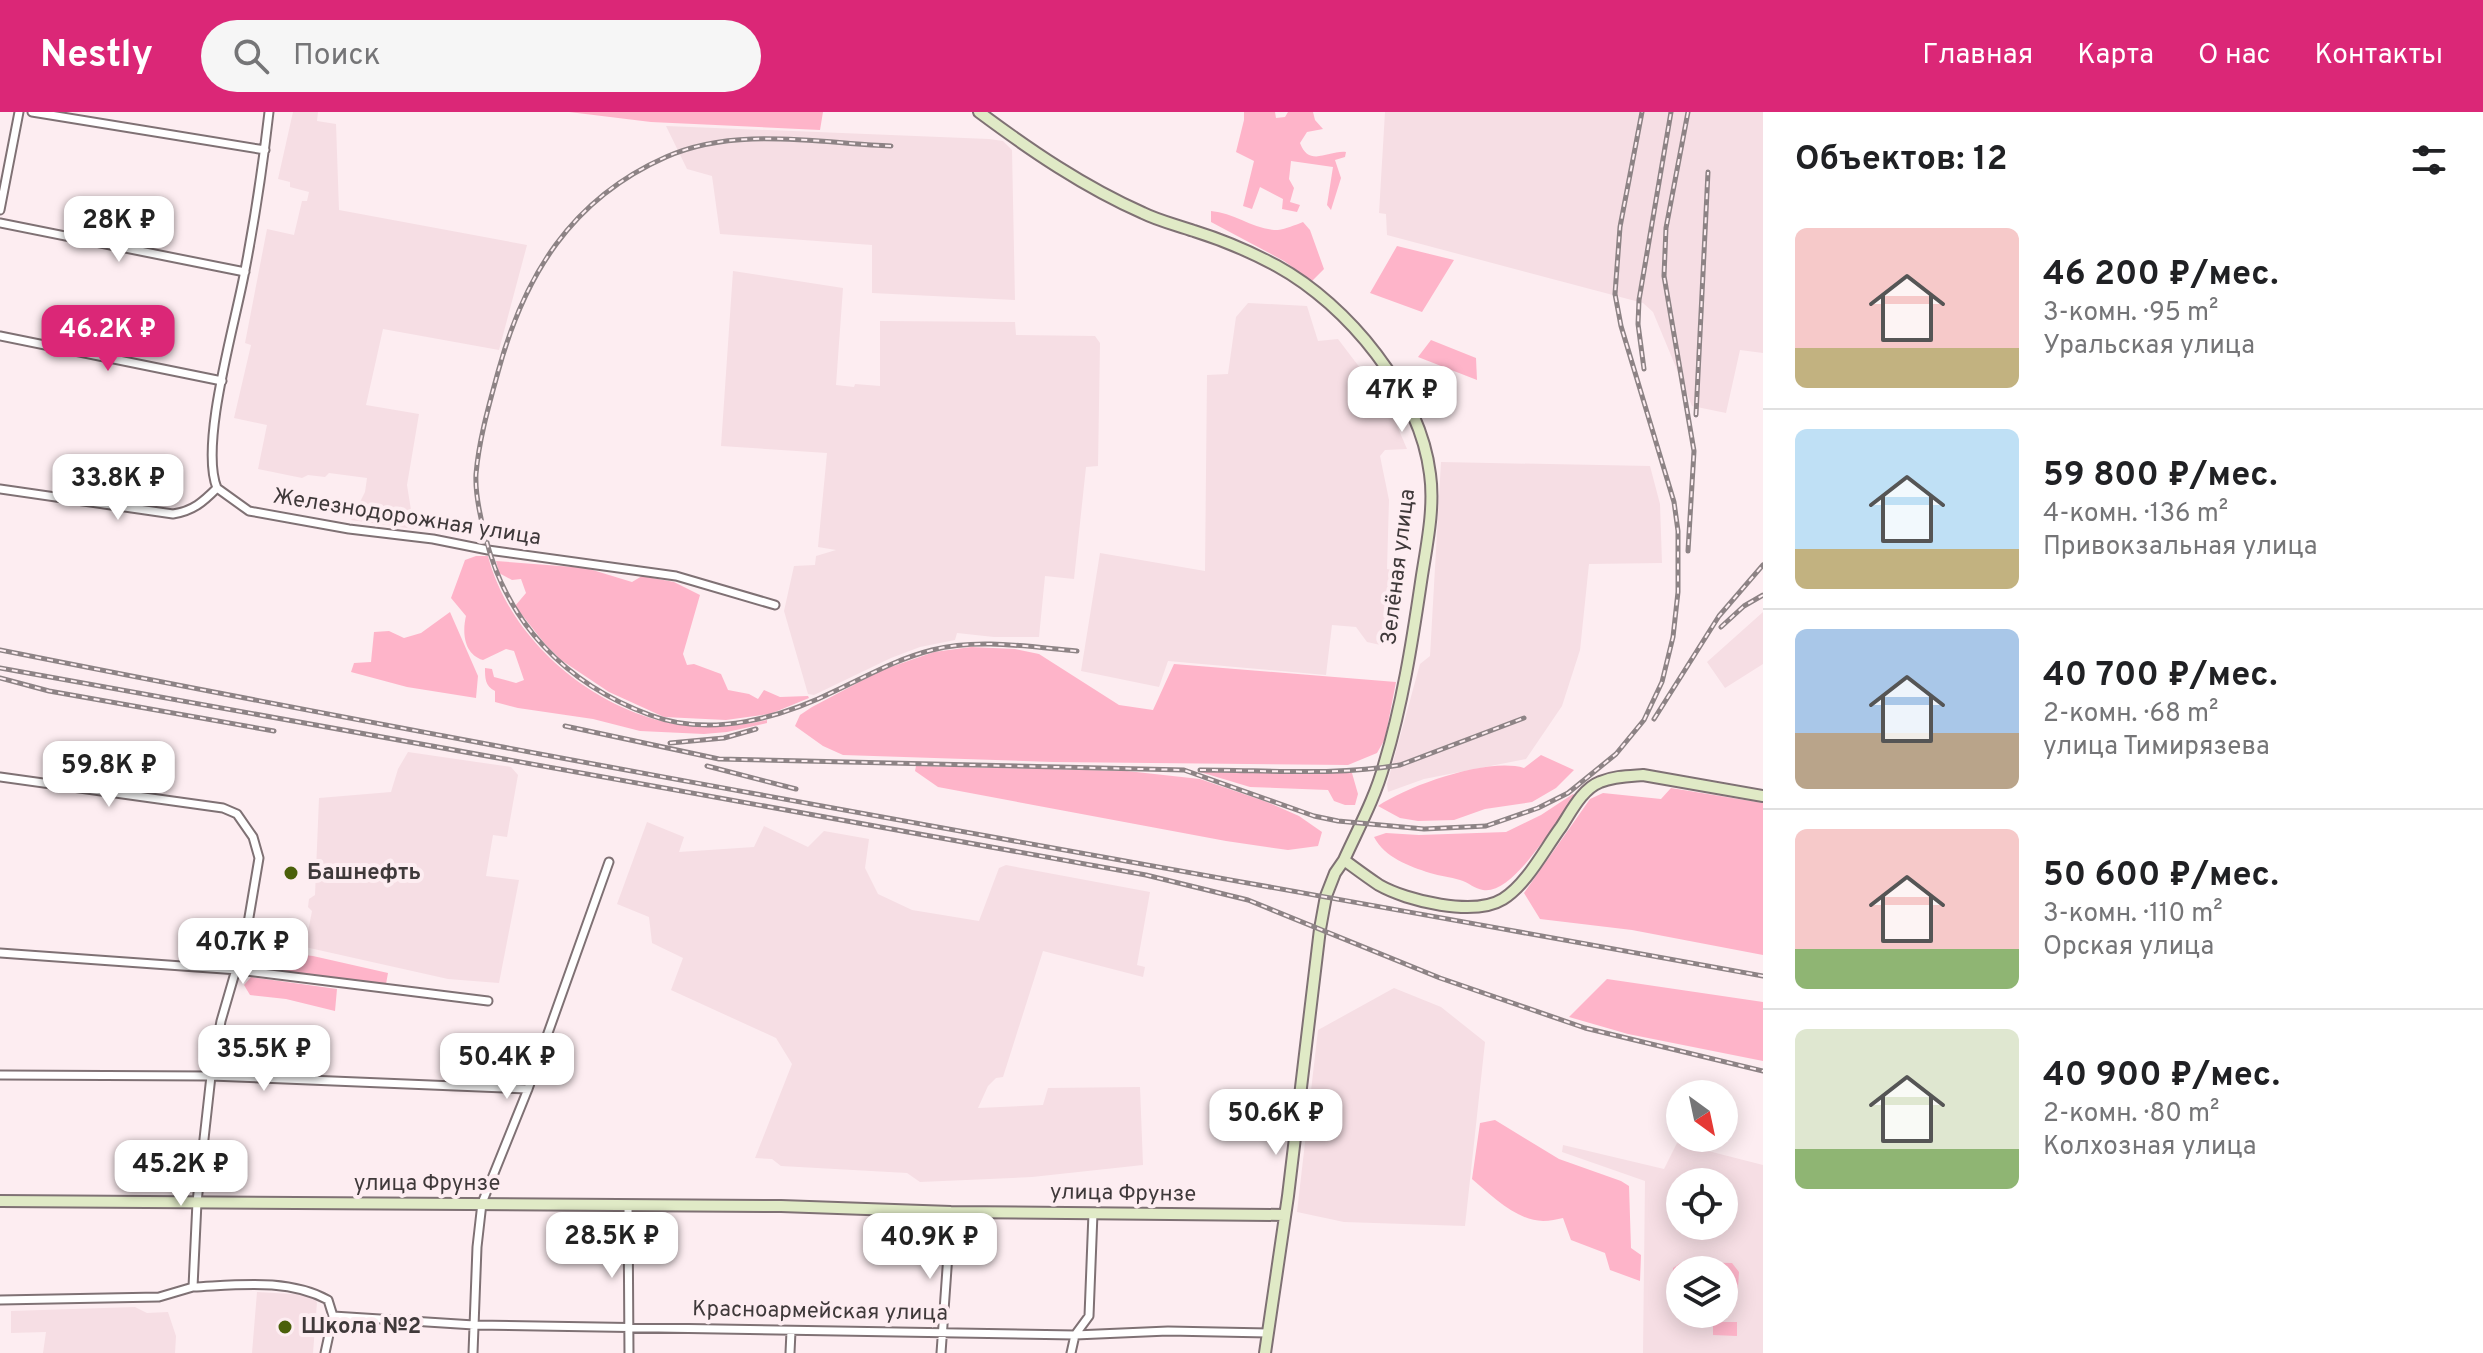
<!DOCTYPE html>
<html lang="ru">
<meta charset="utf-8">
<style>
:root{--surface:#fff;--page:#f6f6f6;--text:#202124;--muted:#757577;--line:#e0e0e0;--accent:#db2777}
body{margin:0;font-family:Overpass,sans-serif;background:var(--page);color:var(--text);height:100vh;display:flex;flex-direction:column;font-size:30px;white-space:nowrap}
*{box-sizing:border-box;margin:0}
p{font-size:26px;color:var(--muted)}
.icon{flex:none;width:44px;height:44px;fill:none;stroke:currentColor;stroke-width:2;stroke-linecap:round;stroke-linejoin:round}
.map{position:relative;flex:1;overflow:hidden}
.details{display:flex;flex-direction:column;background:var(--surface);width:720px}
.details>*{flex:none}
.needle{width:52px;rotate:147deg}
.tools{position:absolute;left:1666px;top:968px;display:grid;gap:16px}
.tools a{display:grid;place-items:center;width:72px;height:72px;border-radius:50%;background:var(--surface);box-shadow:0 4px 20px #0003;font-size:40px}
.price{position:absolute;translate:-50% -68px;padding:0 18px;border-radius:16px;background:#fff;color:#222;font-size:26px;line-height:52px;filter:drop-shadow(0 2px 4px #0008)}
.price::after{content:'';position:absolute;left:50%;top:48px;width:24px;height:18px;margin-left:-12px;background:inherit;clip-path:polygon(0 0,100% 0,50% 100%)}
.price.current{background:var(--accent);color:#fff}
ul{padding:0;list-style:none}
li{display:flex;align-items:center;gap:24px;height:200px;padding:0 32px}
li+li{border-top:2px solid var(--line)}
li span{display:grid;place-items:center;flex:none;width:224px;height:160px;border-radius:12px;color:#555}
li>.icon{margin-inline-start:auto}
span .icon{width:96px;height:96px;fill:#fffc;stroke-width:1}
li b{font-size:34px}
h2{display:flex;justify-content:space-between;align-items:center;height:96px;padding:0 32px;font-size:34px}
header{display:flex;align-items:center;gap:48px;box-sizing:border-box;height:112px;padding:0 40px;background:var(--accent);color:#fff}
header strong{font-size:38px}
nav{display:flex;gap:44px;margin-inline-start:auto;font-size:28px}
.search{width:560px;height:72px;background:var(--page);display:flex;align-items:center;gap:20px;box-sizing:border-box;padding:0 28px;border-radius:44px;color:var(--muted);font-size:30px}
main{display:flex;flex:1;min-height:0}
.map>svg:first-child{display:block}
.built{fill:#f6dee4;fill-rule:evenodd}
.green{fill:#feb4c9}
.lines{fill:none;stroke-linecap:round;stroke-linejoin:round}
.street-casing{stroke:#7f7174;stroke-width:11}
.secondary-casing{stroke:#7f7174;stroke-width:14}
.street{stroke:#fff;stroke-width:7}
.secondary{stroke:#e0eac6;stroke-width:10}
.rail-casing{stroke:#8d8385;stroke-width:5}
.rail{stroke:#fdedf1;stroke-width:2;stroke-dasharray:6;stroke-linecap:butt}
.poi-dot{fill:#4b600a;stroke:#fdedf1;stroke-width:3}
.labels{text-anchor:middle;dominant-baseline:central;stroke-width:8;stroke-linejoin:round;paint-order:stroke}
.street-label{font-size:22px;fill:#3f393a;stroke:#fdedf1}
.poi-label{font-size:22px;font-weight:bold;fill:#3f393a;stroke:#fdedf1;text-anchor:start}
</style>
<header>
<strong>Nestly</strong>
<div class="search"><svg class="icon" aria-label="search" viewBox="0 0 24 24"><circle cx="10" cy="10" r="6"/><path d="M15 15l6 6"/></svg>Поиск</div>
<nav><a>Главная</a><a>Карта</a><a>О нас</a><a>Контакты</a></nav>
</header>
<main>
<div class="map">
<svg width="1763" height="1241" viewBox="0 0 1763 1241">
<rect width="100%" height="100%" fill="#fdedf1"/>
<path class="built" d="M293,0H318L317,9L336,12L339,98L527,133L499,238L383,217L366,293L419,302L407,373L414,417L351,408L365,380L367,366L329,361L325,365L308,363L302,366L258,357L267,313L234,306L251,233L245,231L267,117L294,123L302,89H307L309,80L290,75V70L278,67Z
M1385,0H1763V241L1740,238L1726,301L1692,294L1653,200L1643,191L1387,123L1386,102L1379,101Z
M666,14L989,27L1003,29L1012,38L1015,188L872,181V133L720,122L712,64L687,57Z
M733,159L843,176L836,273L854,275L855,272L880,274V209L1015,210L1016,223L1095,224L1100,231L1098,354L1086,355L1074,467L1045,464L1039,525H994L957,521L955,528L920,535L891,546L814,583L808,582L784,499L794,454L815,453L816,444L836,438L818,435L827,341L721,334Z
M1248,191L1307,194L1318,229L1338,227L1376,277L1383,281L1407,337L1385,338L1380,344L1389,388L1387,457L1392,458L1391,516L1385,534L1367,530L1356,515L1332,513L1326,563L1168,549L1159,575L1081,559L1100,441L1205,459L1207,263L1228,262L1236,205Z
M1441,350L1650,354L1660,392L1662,451L1589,452L1580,538L1562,594L1526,647L1424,667L1388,680L1387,672L1420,552L1430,544Z
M1763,500V552L1725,576L1707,550Z
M408,640L511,655L518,663L507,725L493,723L486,764L519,768L499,871L448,867L305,835L312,799L308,795L309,787L315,783L319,686L391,680L398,657Z
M647,710L684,725L679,740L754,735L764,714L808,735L824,719L869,727L865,756L878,782L912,798L979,809L999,756L1006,753L1150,780L1137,853L1145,855L1143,865L1043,839L1003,965L996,966L988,974L978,996L1043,993L1048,976L1140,975L1143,1053L1032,1065L920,1070L907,1061L781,1054L772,1047L755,1046L792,952L776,926L671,878L683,846L652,831L649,805L617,792Z
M1394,876L1441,895L1485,930L1465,1114L1344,1110L1297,1100L1318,918Z
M1677,1031L1763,1053V1241H1643L1645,1069L1562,1040L1563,1033L1664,1057ZM1680,1070H1724V1114H1680ZM1680,1158H1724V1202H1680Z
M257,1180L310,1183L317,1190L313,1241H252Z
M135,1195L147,1201L168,1200L176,1224L175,1241H43L46,1220L11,1221V1199Z"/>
<path class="green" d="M569,0H823L820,18L651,10Z
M1244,0H1275L1276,6L1285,5L1288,0H1313L1315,8L1323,17L1307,20L1300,31C1309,56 1329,38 1346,40L1345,45L1335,48L1341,66L1331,98L1327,93L1333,55L1291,49L1289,67L1294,76L1290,90L1300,93L1297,100L1282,97L1283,87L1260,75L1252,97L1243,94L1254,49L1236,40L1244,8Z
M1211,99C1235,101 1254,118 1278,118C1286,117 1295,113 1303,110L1310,118L1324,157L1312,169L1284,149L1211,110Z
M1397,134L1454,148L1422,200L1370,181Z
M1431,228L1476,246L1477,268L1418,245Z
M476,444H488C510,529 595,600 681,613C709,617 739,614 767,608V611L727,620L704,622L640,619L593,607L518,596L495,590V579C485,574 485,566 485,556L492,557L494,565L516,571L524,568L514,539L506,537L483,548C464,542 462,521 466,504L451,486L465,448Z
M496,449L586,456L632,470L642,464L674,470L700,483L683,542L687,553L694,552L721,562L728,578L749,582L758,587L764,578L780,585L808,584L809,586L770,602L726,608L664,605L609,580L561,548L545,532L515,494L526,481L521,467L512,468L499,461Z
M450,500L478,564L476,586L407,575L351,560L354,551L371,550L374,520L389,519L404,526L421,521Z
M971,535L1015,537L1039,542L1119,593L1153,598L1174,552L1396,570L1385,627L1377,641L1348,653L1053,650L843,643L823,634L795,614L800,603L812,595L882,558L934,540Z
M1541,643L1574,658L1556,676L1532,690L1485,697L1454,708L1418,709L1400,706L1378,694C1409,673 1489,645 1524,656Z
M916,654L1127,659L1200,667L1267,690L1299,704L1322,720L1318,734L1288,738L1226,729L938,675L915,659Z
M1200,660L1352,661L1358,682L1355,693H1345L1334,689L1328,678L1250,675Z
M1671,676L1763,691V843L1632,818L1540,807L1524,781L1590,687L1603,681L1661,687Z
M1573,682L1577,685C1555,707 1515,783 1483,778C1475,777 1468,770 1460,768C1450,765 1440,764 1430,761C1409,754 1385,746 1374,725L1386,721L1419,723L1506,720L1541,703Z
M285,841L313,844L388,861L386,872L287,861L276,856L280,844Z
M251,865L337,877L335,899L286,887L250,883L244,873Z
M1607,867L1763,890V949L1628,922L1569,905Z
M1495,1008L1559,1047L1621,1069L1629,1074L1631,1136L1641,1143L1640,1169L1610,1158L1605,1141L1571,1128L1563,1106C1557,1107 1550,1109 1543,1109C1517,1109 1491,1083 1472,1067L1480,1011Z
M1682,1150L1732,1151L1739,1160L1738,1176L1733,1180L1724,1181V1158H1680L1679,1180L1672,1173L1673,1156Z
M1713,1210H1737V1224L1713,1223Z"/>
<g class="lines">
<g class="street-casing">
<path id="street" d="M32,0L265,38
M0,98L19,0
M0,111L245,160
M0,224L222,269
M217,376L249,399L349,417L433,427L488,438L676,464L775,493
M217,376C199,332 236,209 245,158C255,106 263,53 269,0
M0,377L173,402C193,399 203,390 217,376
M0,665L223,696L237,702L253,725L259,746L246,823L221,909L211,964L197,1090L193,1175L159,1185L0,1188
M0,841L238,858L488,889
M0,963L211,964L528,977
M628,1093L629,1241
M193,1175C238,1173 288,1166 328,1188L333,1204L474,1213L1075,1223L1168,1219L1268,1221
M325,1241L333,1204
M473,1241L477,1135L482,1091L528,977L609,750
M790,1241L791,1219
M941,1241L951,1100
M1071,1241L1075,1223L1089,1204L1093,1101"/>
</g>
<g class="secondary-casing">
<path id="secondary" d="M979,0C1030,38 1084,75 1143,101C1159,109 1177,113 1194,119C1223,128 1251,140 1277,154C1348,193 1420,281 1430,362C1435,397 1426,436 1421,470C1412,531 1402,594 1384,653C1375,686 1358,717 1344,748L1335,761L1326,784L1320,817L1288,1084L1265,1241
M1344,748C1355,756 1367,765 1379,773C1407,789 1474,805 1503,787C1527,772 1544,738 1561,715C1571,700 1582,677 1600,670C1614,664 1629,664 1643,663L1763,684
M0,1089L781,1094L951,1100L1285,1103"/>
</g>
<use href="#street" class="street"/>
<use href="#secondary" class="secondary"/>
<g class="rail-casing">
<path id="rail" d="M1688,0L1666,116L1664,164L1694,339L1688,439
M891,34C819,31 735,14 666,45C571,87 524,164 498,260C489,293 479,327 476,362C475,381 480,404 485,423C506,511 566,572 650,603C711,626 781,606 837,578C869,563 897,547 932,538C978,526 1030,535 1077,539
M1644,257L1638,212L1639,188L1671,0
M1696,303L1708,60
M1721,515L1744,494L1763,483
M0,538C586,655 1175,757 1763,864
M0,556L1146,763L1248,788L1440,866L1585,916L1763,959
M0,566L49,579L274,619
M1654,607L1719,504L1763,453
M565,614L719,647L1184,658L1314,704L1338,709L1424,717L1486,714L1538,696L1568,681L1616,642L1644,608L1662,570L1673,525L1678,480V419L1674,390L1621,214L1615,182L1620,115L1642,0
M670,631L724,626L756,617
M707,654L796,677
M1200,658C1267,658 1334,664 1400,653L1524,606"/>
</g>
<use href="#rail" class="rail"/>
</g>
<g class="poi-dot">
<circle cx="291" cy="761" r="8"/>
<circle cx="285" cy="1215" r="8"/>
</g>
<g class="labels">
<g class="street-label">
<text transform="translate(407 406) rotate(9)">Железнодорожная улица</text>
<text transform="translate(1399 455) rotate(-83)">Зелёная улица</text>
<text x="427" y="1072">улица Фрунзе</text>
<text transform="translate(1123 1082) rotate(1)">улица Фрунзе</text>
<text transform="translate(820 1200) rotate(1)">Красноармейская улица</text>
</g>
<g class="poi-label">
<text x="307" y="761">Башнефть</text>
<text x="301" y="1215">Школа №2</text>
</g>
</g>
</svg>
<div class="tools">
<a><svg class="needle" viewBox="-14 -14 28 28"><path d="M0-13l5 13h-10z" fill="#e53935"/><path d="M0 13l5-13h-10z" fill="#757577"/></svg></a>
<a><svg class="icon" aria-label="locate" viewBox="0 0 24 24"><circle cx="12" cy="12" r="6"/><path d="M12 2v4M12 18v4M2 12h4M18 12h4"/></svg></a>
<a><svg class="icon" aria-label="layers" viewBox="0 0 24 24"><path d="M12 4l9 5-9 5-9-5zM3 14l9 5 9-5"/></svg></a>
</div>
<b class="price" style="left:119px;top:152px">28K ₽</b>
<b class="price current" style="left:108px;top:261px">46.2K ₽</b>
<b class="price" style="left:1402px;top:322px">47K ₽</b>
<b class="price" style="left:118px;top:410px">33.8K ₽</b>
<b class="price" style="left:109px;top:697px">59.8K ₽</b>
<b class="price" style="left:243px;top:874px">40.7K ₽</b>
<b class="price" style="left:264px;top:981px">35.5K ₽</b>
<b class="price" style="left:507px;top:989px">50.4K ₽</b>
<b class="price" style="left:1276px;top:1045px">50.6K ₽</b>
<b class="price" style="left:181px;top:1096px">45.2K ₽</b>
<b class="price" style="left:612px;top:1168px">28.5K ₽</b>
<b class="price" style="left:930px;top:1169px">40.9K ₽</b>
</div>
<section class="details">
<h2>Объектов: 12<svg class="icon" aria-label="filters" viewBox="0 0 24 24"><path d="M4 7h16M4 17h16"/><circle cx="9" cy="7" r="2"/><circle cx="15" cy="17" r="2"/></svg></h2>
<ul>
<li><span style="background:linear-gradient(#f6c9c9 75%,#c2b280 0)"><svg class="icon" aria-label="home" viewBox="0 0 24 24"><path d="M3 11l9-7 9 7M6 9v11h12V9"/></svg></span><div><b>46 200 ₽/мес.</b><p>3-комн. · 95 m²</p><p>Уральская улица</p></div></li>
<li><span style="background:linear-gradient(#bfe0f5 75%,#c2b280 0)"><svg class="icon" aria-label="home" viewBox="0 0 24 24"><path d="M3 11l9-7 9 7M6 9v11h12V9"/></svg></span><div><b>59 800 ₽/мес.</b><p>4-комн. · 136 m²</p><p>Привокзальная улица</p></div></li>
<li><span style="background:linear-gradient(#a9c7e8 65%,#b9a48a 0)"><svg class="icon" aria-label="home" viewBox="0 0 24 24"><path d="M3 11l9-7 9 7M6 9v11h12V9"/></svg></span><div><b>40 700 ₽/мес.</b><p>2-комн. · 68 m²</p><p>улица Тимирязева</p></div></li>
<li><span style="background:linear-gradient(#f6c9c9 75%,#8fb573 0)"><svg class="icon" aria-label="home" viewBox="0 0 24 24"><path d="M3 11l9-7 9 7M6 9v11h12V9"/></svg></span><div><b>50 600 ₽/мес.</b><p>3-комн. · 110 m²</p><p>Орская улица</p></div></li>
<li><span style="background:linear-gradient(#dfe7d0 75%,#8fb573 0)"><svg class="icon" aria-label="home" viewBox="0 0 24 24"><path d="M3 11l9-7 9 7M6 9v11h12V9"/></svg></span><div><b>40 900 ₽/мес.</b><p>2-комн. · 80 m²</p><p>Колхозная улица</p></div></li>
</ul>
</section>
</main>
